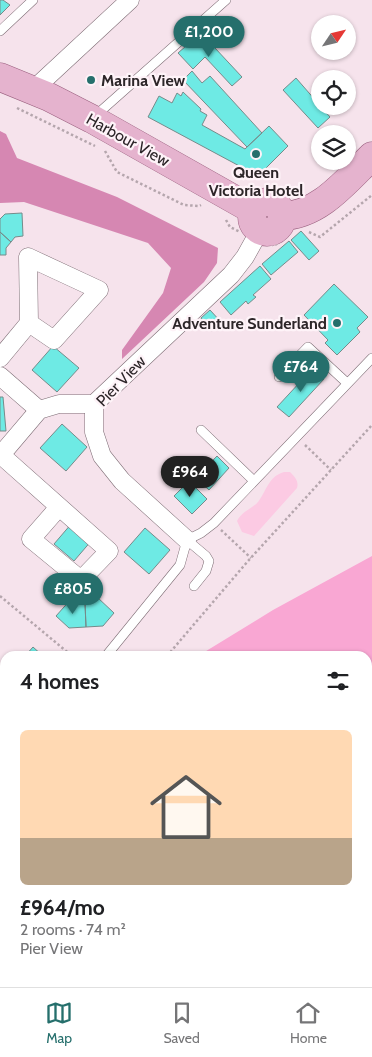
<!DOCTYPE html>
<meta charset="utf-8">
<style>
:root{--surface:#fff;--page:#f2f2f2;--text:#202124;--muted:#757577;--line:#e0e0e0;--accent:#256f6c}
body{margin:0;font-family:Cabin,sans-serif;background:var(--page);color:var(--text);height:100vh;display:flex;flex-direction:column;font-size:19px;white-space:nowrap}
*{box-sizing:border-box;margin:0}
p{font-size:16px;color:var(--muted)}
.icon{flex:none;width:28px;height:28px;fill:none;stroke:currentColor;stroke-width:2;stroke-linecap:round;stroke-linejoin:round}
.map{position:relative;flex:1;overflow:hidden}
.details{position:absolute;left:0px;top:651px;width:372px;height:336px;display:flex;flex-direction:column;background:var(--surface);border-radius:15px 15px 0 0;box-shadow:0 1px 4px #0004}
.details>*{flex:none}
.needle{width:32px;rotate:55deg}
.controls{position:absolute;left:311px;top:15px;display:grid;gap:10px}
.controls a{display:grid;place-items:center;width:45px;height:45px;border-radius:50%;background:var(--surface);box-shadow:0 1px 4px #0004;font-size:25px}
.price{position:absolute;translate:-50% -42px;padding:0 11px;border-radius:18px;background:var(--accent);color:#fff;font-size:16px;line-height:32px;filter:drop-shadow(0 1px 2px #0008)}
.price::after{content:'';position:absolute;left:50%;top:30px;width:15px;height:11px;margin-left:-8px;background:inherit;clip-path:polygon(0 0,100% 0,50% 100%)}
.price.on{background:#222;color:#fff}
ul{padding:0;list-style:none}
li{display:grid;align-content:center;gap:10px;height:265px;padding:0 20px}
li span{display:grid;place-items:center;height:155px;border-radius:8px;color:#555}
li>.icon{margin-inline-start:auto}
span .icon{width:90px;height:90px;fill:#fffc;stroke-width:1}
li b{font-size:21px}
h2{display:flex;justify-content:space-between;align-items:center;height:60px;padding:0 20px;font-size:21px}
.menu{display:flex;justify-content:space-around;align-items:center;height:70px;border-top:1px solid var(--line);background:var(--surface);font-size:14px;color:var(--muted)}
.menu a{display:grid;justify-items:center;gap:2px}
.menu .on{color:var(--accent)}
.map>svg:first-child{display:block}
.green{fill:#fccae3}
.forest{fill:#d687b2}
.water{fill:#f9a7d3}
.building{fill:#6eeae4;stroke:#768b8a}
.lines{fill:none;stroke-linecap:round;stroke-linejoin:round}
.service-casing{stroke:#7d6c74;stroke-width:10}
.minor-casing{stroke:#7d6c74;stroke-width:19}
.primary-casing{stroke:#9a607f;stroke-width:29}
.path{stroke:#b5a6ad;stroke-width:2.5;stroke-dasharray:2.5 2.5;stroke-linecap:butt}
.service{stroke:#fff;stroke-width:9}
.minor{stroke:#fff;stroke-width:18}
.primary{stroke:#e5b3ce;stroke-width:28}
.poi-dot{fill:#256f6c;stroke:#fef3f8;stroke-width:2}
.labels{text-anchor:middle;dominant-baseline:central;stroke-width:4.5;stroke-linejoin:round;paint-order:stroke}
.poi-label{font-size:16px;font-weight:bold;fill:#2d2629;stroke:#fef3f8;text-anchor:start}
.street-label{font-size:16px;fill:#2d2629;stroke:#fef3f8}
</style>
<div class="map">
<svg width="372" height="987" viewBox="0 0 372 987">
<rect width="100%" height="100%" fill="#f6e3ec"/>
<path class="green" d="M284,472H290C295,477 299,481 297,488L254,536L242,532L237,521C242,511 252,509 258,502C267,490 268,477 284,472Z"/>
<path class="forest" d="M0,131L6,134L17,158L117,197L218,248L217,263L204,282L122,359V350L163,293L171,268L148,243L24,202L0,203Z"/>
<path class="water" d="M372,556V987H0V885L5,879V982H368V656H198L273,610Z"/>
<path class="building" d="M0,0H3L10,5L0,15Z
M201,33L242,77L232,86L205,57L193,69L178,53Z
M192,71L202,83L210,76L262,133L247,147L183,80Z
M296,78L330,117L318,128L283,90Z
M183,92L201,109L200,111L207,115L202,125L245,149L269,126L288,146L258,176L148,117L159,96L172,103L177,93L181,96Z
M22,213L23,236L15,237L11,242L0,232V219L5,214Z
M301,231L319,251L309,260L291,240Z
M0,232L11,242L6,248V255H0Z
M289,241L298,252L271,275L262,264Z
M260,266L271,279L253,295L256,297L248,304L246,301L231,315L220,302Z
M334,284L368,317L357,328L360,332L337,355L325,343L328,340L304,315Z
M210,310L221,322L211,331L201,318Z
M53,346L79,368L57,392L32,370Z
M313,368L324,379L289,417L277,407Z
M0,397H3L6,431H0Z
M62,424L87,447L66,471L40,448Z
M217,456L229,468L209,490L196,478Z
M189,481L207,499L192,514L174,496Z
M72,523L92,540L74,561L54,544Z
M145,528L170,550L149,574L124,552Z
M97,597L114,613L103,626L86,627L85,603H92Z
M72,598L78,604L85,603L86,627L69,628L56,616Z
M33,647L43,656H25Z"/>
<g class="lines">
<g class="service-casing">
<path id="service" d="M0,31L33,0
M94,117L226,0
M279,377L308,347L347,383
M201,430L254,481
M187,540L206,556L209,561L206,571L194,586
M106,656L180,565L187,540L201,533L214,523L372,358
M0,775L5,771"/>
</g>
<g class="minor-casing">
<path id="minor" d="M33,90L130,0
M0,358L29,323L28,257L99,290L54,340L29,323
M0,376L39,410
M1,455L109,551L81,580L31,539L59,507
M0,456L39,410L59,404H94
M187,540L122,481L102,456L94,432V404L231,275L245,257L260,230"/>
</g>
<g class="primary-casing">
<path id="primary" d="M0,77L49,97L92,119L253,210
M252 217a15 15 0 1 1 30 0a15 15 0 1 1-30 0Z
M282,216C319,216 347,180 372,156"/>
</g>
<path class="path" d="M17,108L95,146
M105,151L117,172L184,205L199,206L201,205
M226,220L230,227L240,232
M309,232L320,237L372,195
M271,244L274,246L285,237
M305,445L331,470
M221,530L251,558
M0,596L72,656
M167,656L248,561L372,425
M0,850L5,844"/>
<use href="#service" class="service"/>
<use href="#minor" class="minor"/>
<use href="#primary" class="primary"/>
</g>
<g class="poi-dot">
<circle cx="91" cy="80" r="5"/>
<circle cx="256" cy="154" r="5"/>
<circle cx="337" cy="323" r="5"/>
</g>
<g class="labels">
<g class="poi-label">
<text x="101" y="80">Marina View</text>
<text x="256" y="172" text-anchor="middle">Queen<tspan x="256" dy="18">Victoria Hotel</tspan></text>
<text x="327" y="323" text-anchor="end">Adventure Sunderland</text>
</g>
<g class="street-label">
<text transform="translate(128 140) rotate(29)">Harbour View</text>
<text transform="translate(121 381) rotate(-46)">Pier View</text>
</g>
</g>
</svg>
<div class="controls">
<a><svg class="needle" viewBox="-14 -14 28 28"><path d="M0-13l5 13h-10z" fill="#e53935"/><path d="M0 13l5-13h-10z" fill="#757577"/></svg></a>
<a><svg class="icon" aria-label="locate" viewBox="0 0 24 24"><circle cx="12" cy="12" r="6"/><path d="M12 2v4M12 18v4M2 12h4M18 12h4"/></svg></a>
<a><svg class="icon" aria-label="layers" viewBox="0 0 24 24"><path d="M12 4l9 5-9 5-9-5zM3 14l9 5 9-5"/></svg></a>
</div>
<b class="price" style="left:209px;top:58px">£1,200</b>
<b class="price" style="left:301px;top:393px">£764</b>
<b class="price on" style="left:190px;top:498px">£964</b>
<b class="price" style="left:73px;top:615px">£805</b>
<section class="details">
<h2>4 homes<svg class="icon" aria-label="filters" viewBox="0 0 24 24"><path d="M4 7h16M4 17h16"/><circle cx="9" cy="7" r="2"/><circle cx="15" cy="17" r="2"/></svg></h2>
<ul>
<li><span style="background:linear-gradient(#ffd9b3 70%,#b9a48a 0)"><svg class="icon" aria-label="home" viewBox="0 0 24 24"><path d="M3 11l9-7 9 7M6 9v11h12V9"/></svg></span><div><b>£964/mo</b><p>2 rooms · 74 m²</p><p>Pier View</p></div></li>
</ul>
</section>
</div>
<nav class="menu">
<a class="on"><svg class="icon" aria-label="map" viewBox="0 0 24 24"><path d="M3 6l6-2 6 2 6-2v14l-6 2-6-2-6 2zM9 4v14M15 6v14"/></svg>Map</a>
<a><svg class="icon" aria-label="saved" viewBox="0 0 24 24"><path d="M7 4h10v16l-5-4-5 4z"/></svg>Saved</a>
<a><svg class="icon" aria-label="home" viewBox="0 0 24 24"><path d="M3 11l9-7 9 7M6 9v11h12V9"/></svg>Home</a>
</nav>
